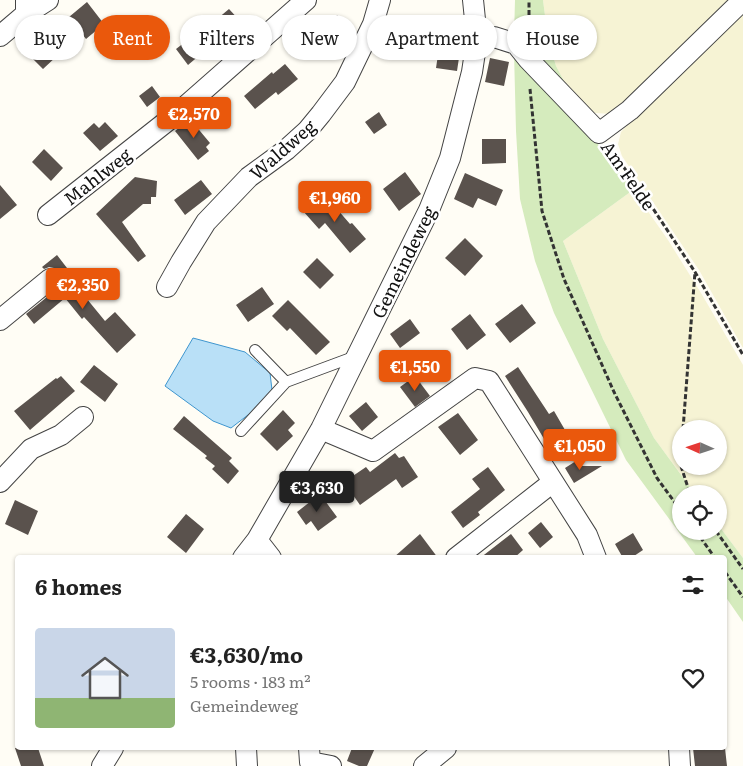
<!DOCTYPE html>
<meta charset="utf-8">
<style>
:root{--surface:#fff;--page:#f2f2f2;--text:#222;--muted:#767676;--accent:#ea580c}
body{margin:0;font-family:Literata,serif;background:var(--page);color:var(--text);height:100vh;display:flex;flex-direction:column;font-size:19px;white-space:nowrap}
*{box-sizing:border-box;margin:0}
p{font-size:16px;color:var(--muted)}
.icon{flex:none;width:28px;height:28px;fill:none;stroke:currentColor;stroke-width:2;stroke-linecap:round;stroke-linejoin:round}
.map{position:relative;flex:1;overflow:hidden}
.sheet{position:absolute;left:15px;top:555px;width:712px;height:195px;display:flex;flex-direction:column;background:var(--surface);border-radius:5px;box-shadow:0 1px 4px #0004}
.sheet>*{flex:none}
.top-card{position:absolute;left:15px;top:15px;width:714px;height:45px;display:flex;gap:10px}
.needle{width:32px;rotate:273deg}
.buttons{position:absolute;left:672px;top:420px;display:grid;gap:10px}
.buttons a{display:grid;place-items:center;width:55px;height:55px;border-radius:50%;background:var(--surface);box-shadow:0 1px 4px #0004;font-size:25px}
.price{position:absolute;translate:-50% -42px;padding:0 11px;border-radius:5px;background:var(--accent);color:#fff;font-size:16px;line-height:32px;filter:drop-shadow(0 1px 2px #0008)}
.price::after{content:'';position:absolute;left:50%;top:30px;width:15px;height:11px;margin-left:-8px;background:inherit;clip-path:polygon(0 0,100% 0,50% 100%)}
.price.selected{background:#222;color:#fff}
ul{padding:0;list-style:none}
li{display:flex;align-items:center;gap:15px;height:125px;padding:0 20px}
li span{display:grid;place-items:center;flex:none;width:140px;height:100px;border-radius:5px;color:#555}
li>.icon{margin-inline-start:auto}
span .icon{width:60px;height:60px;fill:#fffc;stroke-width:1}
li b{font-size:21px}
h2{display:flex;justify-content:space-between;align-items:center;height:60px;padding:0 20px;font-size:21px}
.tag{padding:0 18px;border-radius:22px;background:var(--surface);box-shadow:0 1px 4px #0004;font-size:18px;line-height:45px}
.tag.selected{background:var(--accent);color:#fff}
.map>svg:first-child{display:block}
.farmland{fill:#f6f3d4;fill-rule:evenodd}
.green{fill:#d5ebbd}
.water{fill:#b9e0f7;stroke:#3f96cf}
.building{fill:#5a524d}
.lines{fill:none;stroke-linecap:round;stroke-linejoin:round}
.service-casing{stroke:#444;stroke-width:12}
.minor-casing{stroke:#444;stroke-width:22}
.path{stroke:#333;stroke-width:3;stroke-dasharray:5 2.5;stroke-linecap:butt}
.service{stroke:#fff;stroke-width:10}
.minor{stroke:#fff;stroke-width:20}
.labels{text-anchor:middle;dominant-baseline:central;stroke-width:5;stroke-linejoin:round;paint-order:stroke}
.street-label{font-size:18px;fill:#111;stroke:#fff}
</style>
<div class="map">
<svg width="743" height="766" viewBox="0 0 743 766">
<rect width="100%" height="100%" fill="#fffdf5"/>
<path class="farmland" d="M543,0H733L613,114L595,113L575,102L556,66L548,39Z
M743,11V348L699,270L622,156L618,144L621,132L634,118Z
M633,190L668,240L701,293L743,365V558L719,526V494H695L654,438L603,339L563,241ZM681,429H719V466H681Z"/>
<path class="green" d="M515,0H543L548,39L556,66L575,102L514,36Z
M514,52L578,118L633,190L563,241L603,339L654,438L695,494H681V531H719V526L743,558V622L725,596V558L697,557L626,460L554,313L535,261L520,199L516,131Z"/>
<path class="water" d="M193,338L245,352L270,373L272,390L257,408L231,428L213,421L165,386Z"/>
<path class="building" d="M87,2L104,24L86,39L69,17Z
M229,9L241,22L224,38L211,24Z
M337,15L352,29L336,46L322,32Z
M441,35L462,38L457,71L436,68Z
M189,39L201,54L188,65L176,49Z
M43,40L57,56L43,69L28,54Z
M490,58L509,62L504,86L485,82Z
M285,64L298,79L278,95L276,92L255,109L244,96L272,72L273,74Z
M152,86L160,97L147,107L139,96Z
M379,112L387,125L374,134L365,122Z
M190,119L210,143L206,147L209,151L198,160L175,131Z
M105,122L118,136L100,151L83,133L94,123L99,128Z
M482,139H506V163L482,164Z
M44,149L63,168L51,181L32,162Z
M405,172L421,194L399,211L383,189Z
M465,173L503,190L496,206L478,198L473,208L454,199Z
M135,177L157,181L156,197H151V204H143L122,222L146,256L138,262L96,214Z
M201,180L212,194L185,215L174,200Z
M0,185L17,205L0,219Z
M324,194L350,224L352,223L366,239L350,253L325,223L319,229L303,211Z
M465,238L483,256L465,276L445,258Z
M57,255L67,268L64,271L105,321L115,312L136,335L117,353L84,317L82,319L65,298L34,324L26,314L58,288L61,284L62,278L59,271L54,268L49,267L44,269L42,267Z
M317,258L334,275L320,289L303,272Z
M262,287L274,304L248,322L236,305Z
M288,300L330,342L316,355L290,328L287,331L272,316Z
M522,304L536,323L510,343L495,324Z
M470,314L486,335L467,350L451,329Z
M410,319L420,333L400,348L390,334Z
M94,365L118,384L105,402L80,382Z
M518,367L549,414L554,411L565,430L557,435L561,441L550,449L528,412L505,376Z
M61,376L75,391L30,430L14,411L56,378L57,379Z
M415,376L430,396L415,407L400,387Z
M366,402L378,417L362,431L349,416Z
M283,410L295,423L288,430L293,436L277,451L260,434Z
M458,413L478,440L460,455L438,427Z
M184,416L232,458L229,461L239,471L228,484L212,469L215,466L205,458L207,456L173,429Z
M395,453L399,458L404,456L418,477L402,488L396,479L360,505L344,482L366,467L370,472Z
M576,461L580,466H602L574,483L565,468Z
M488,467L505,490L478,512L480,515L463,528L451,512L480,489L472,479Z
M320,494L337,517L318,531L311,521L306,525L297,512Z
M15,500L38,511L28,535L5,524Z
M186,514L204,529L186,553L167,537Z
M541,522L553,537L540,548L528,533Z
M633,533L643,550L631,558H623L615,544Z
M420,534L438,558H393Z
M511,534L523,550L514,558H480Z
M15,748H38L44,766H21Z
M352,748H375L367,766H359L347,761Z
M693,748H725L727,766H695Z"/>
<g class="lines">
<g class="service-casing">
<path id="service" d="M255,350L286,382
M241,431L286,382L356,356"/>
</g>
<g class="minor-casing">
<path id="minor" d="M26,14L48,0
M0,36L26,14V0
M477,39L494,37L516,44L528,59L599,133L630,110L743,0
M48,215L180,111L306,0
M167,287L181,262L206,222L249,177L286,150L307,131L321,114L345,82L373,24L380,0
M0,320L50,279
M321,429L373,451L475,378L489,381L587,535L596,558
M0,482L31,449L61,435L83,417
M257,540L271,558
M243,558L257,540L321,429L429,210L450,158L472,72L477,39L473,0
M456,558L553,482
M246,748L247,766
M309,748L310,762L331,766
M679,748L680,766
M102,766L113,748
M424,766L446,748"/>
</g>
<path class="path" d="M529,30V0
M530,89L542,211L564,279L614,392L657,478L681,511
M610,148L648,201L695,272L743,355
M683,429L695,272
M681,445L680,461L681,466
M681,466L690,494
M696,531L715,558
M716,531L743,569
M725,572L743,597"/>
<use href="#service" class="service"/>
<use href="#minor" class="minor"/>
</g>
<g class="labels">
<g class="street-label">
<text transform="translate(282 149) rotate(-41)">Waldweg</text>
<text transform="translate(629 175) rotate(55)">Am Felde</text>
<text transform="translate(97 176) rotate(-38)">Mahlweg</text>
<text transform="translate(403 262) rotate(-64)">Gemeindeweg</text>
</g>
</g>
</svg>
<div class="buttons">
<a><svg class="needle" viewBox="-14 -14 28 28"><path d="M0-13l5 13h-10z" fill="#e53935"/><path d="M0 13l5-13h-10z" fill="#767676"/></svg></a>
<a><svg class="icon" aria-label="locate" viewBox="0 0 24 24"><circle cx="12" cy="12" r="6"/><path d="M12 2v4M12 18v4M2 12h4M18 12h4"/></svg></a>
</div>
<b class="price" style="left:194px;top:139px">€2,570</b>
<b class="price" style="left:335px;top:223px">€1,960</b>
<b class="price" style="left:83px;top:310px">€2,350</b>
<b class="price" style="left:415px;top:392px">€1,550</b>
<b class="price" style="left:580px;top:471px">€1,050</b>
<b class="price selected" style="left:317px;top:513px">€3,630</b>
<div class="top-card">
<a class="tag">Buy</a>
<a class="tag selected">Rent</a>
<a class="tag">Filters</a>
<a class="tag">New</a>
<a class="tag">Apartment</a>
<a class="tag">House</a>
</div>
<section class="sheet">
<h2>6 homes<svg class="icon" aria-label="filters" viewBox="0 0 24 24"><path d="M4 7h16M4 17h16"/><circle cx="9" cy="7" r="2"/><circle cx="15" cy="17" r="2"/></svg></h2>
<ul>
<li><span style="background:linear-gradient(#c9d6e8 70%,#8fb573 0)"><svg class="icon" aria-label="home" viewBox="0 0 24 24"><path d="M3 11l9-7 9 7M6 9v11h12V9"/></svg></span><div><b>€3,630/mo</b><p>5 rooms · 183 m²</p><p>Gemeindeweg</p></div><svg class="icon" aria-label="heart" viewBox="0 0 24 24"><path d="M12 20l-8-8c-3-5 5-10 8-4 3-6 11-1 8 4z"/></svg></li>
</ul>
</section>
</div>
